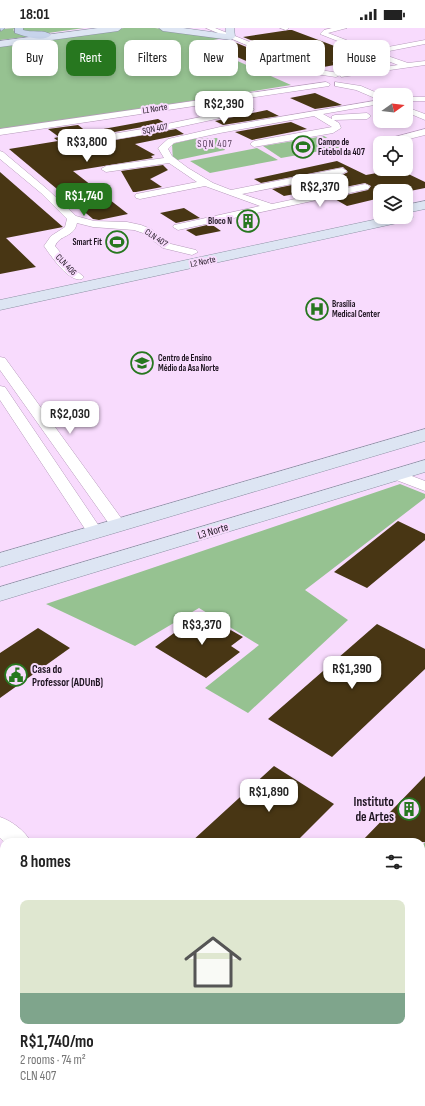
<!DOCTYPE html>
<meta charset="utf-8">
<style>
:root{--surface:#fff;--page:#f6f6f6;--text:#222;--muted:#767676;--line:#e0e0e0;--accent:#27771f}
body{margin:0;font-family:"Sofia Sans Condensed",sans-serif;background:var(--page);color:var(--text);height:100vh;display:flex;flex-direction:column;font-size:15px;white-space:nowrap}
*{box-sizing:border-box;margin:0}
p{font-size:13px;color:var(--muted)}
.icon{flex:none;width:22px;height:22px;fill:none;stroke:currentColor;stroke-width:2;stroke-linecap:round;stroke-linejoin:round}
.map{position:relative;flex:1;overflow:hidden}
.details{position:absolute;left:0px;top:810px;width:425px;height:268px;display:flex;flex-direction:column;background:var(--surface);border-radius:12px 12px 0 0;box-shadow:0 2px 6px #0003}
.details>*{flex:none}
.top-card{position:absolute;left:12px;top:12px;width:401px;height:36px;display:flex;gap:8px}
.needle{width:26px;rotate:76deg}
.controls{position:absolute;left:373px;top:60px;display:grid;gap:8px}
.controls a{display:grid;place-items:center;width:40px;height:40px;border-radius:8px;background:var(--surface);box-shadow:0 2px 6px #0003;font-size:20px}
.price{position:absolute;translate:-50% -34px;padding:0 9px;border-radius:8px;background:#fff;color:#222;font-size:13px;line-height:26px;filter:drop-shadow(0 1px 2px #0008)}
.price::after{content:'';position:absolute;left:50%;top:24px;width:12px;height:9px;margin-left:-6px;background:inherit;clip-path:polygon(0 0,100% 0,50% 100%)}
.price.current{background:var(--accent);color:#fff}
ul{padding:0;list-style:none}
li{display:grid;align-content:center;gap:8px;height:212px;padding:0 20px}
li+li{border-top:1px solid var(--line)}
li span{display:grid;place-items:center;height:124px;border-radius:8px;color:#555}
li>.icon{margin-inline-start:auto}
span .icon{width:72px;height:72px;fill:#fffc;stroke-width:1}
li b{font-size:17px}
h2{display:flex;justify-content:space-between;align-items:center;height:48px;padding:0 20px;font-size:17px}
.chip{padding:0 14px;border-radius:8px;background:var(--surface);box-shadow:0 2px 6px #0003;font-size:14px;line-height:36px}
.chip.current{background:var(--accent);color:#fff}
.status{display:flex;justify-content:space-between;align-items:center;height:28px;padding:0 20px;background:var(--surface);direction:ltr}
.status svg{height:11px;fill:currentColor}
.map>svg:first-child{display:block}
.green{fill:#96c291}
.building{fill:#483614}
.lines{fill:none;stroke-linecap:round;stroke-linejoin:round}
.minor-casing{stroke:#b69abb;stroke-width:1}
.major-casing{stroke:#8c91a4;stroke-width:1}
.highway-casing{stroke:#8c91a4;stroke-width:1}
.minor{fill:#fff;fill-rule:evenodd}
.major{fill:#dde5f3;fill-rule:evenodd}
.highway{fill:#c7d4eb;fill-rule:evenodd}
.labels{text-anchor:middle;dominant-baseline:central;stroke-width:4;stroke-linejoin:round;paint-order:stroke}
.far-street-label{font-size:9px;fill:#1e1420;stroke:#f8dbfd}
.far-poi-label{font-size:9px;font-weight:bold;fill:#1e1420;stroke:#f8dbfd;text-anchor:start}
.far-neighbourhood-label{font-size:10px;letter-spacing:1px;fill:#5e4562;stroke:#f8dbfd}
.street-label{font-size:11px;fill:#1e1420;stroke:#f8dbfd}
.poi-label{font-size:11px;font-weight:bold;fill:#1e1420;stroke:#f8dbfd;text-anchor:start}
.near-poi-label{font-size:13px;font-weight:bold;fill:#1e1420;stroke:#f8dbfd;text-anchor:end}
</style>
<div class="status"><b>18:01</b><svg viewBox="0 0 49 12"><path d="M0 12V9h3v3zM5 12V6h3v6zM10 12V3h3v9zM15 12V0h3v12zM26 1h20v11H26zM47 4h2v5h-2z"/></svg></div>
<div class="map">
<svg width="425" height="1078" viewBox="0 0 425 1078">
<rect width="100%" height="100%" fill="#f8dbfd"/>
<path class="green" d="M15,0L13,2L17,5L33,8L0,12V1Z
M22,0H84L41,6L25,5Z
M124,0H155L224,10L197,15L291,57L61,94L0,101V16Z
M324,108L343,119L281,130L263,118Z
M217,110L225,122L173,133L172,116L193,111Z
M257,120L278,132L210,145L190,133Z
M400,456L425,466V470L305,562L348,592L248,685L205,660L259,617L199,580L135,618L46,576Z
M425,814V1078H351L346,1074H421V819Z"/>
<path class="building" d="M289,2H292L361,28L332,33L340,36L318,40L243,9Z
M223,13H232L302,42L276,46L205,15Z
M315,65L342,77L315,81L290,70Z
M267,82L279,88L223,97L215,93Z
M158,91L165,95L70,112L64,116L70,120L176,101L184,106L135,116L155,127L151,128L153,130L73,143L128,186L99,192L93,191L9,121L58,113L54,110L59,109L48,101L78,97L87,104Z
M291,94L307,101L252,112L235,104Z
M337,133L366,147L398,141L425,154V160L410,163H380V170L347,178L333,170L368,162L371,158L365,155L321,164L316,162L284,168L272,161L342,147L348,144L343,139L261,155L254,151Z
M163,137L168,142L150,151L162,159L136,164H133L121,143Z
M0,144L63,199L6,210L36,239L0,246Z
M184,180L200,190L176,195L160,185Z
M211,196L221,203L196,208L186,202Z
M398,493L425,506V512L367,560L334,544Z
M206,588L243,609L231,618L240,624L206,650L155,619L189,594L194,596Z
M377,596L425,621V641L332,729L268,691Z
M38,600L70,620L0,670V625Z
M274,738L334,776L296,814H191Z
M425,748V814H361Z"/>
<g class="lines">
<g class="minor-casing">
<path id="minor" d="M206,0H215L320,42L339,45L340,47L336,49L315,46Z
M280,0H289L286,2Z
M332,0H347L328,5L372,22L425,12V16L379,25L408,35L425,33V37L341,49L340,47L344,45L398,37L320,6L324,2Z
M326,54L330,56L329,58L0,107V101Z
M335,54L361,58L382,67H380V71H377L356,62L335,58Z
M406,69H425V73H406Z
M380,72V76L323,86L332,91V88L335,87L367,85L371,88L367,91L334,92L339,95L341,100L333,105L254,119L250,116L254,113L332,99L314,88L220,105L174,115L168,121L172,128L188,140L213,155L231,162L342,140L347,143L342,146L242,166L272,176L365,156L368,157L370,159L368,161L178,202L173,199L174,197L260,178L205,158L140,171L136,170L135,168L136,166L197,154L169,135L106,144L101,141L106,138L164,130L158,120L168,111L220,99Z
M250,79L254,81L253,83L142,107L70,119L66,116L70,113L142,101Z
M406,79L425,86V92L406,84Z
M425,101V107L393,115H387L386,113L387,111Z
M0,123L3,124L47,161L76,188L94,193L127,194L141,197L151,201L171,216L196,222L198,224L192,227L163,220L143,205L134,202L93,199L77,195C74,210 60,206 55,218L73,240L84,249L82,251C69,255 51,228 44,218L51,208L65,199L67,191L41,165L0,131Z
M0,329L5,330L124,494L126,497L124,500L118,502L112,500L0,342Z
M0,358L5,359L103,504L101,507L95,509L89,507L87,504L0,372Z
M396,442L425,453V463L391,450L388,447L391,444Z
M0,789C12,793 25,803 31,814H4L0,810Z
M330,1074H361L363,1078H332Z"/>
</g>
<g class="major-casing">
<path id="major" d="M98,0H122L118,3L0,19V13Z
M159,0H183L226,6V0H234L235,9L231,12L163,3Z
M425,173V181L406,185V177Z
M406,185L411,186L413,189L411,192L0,282V272L387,189H406Z
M425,401V413L0,539V525Z
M425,432V444L0,573V559Z"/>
</g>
<g class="highway-casing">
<path id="highway" d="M0,0H5L1,3Z
M15,0H23V2C31,5 45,1 51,7C43,15 25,8 15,5Z"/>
</g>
<use href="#minor" class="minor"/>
<use href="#major" class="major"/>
<use href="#highway" class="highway"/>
</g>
<defs>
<g id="stadium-ring" transform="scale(1.15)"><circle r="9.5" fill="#f8dbfd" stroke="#27771f" stroke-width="1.5"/><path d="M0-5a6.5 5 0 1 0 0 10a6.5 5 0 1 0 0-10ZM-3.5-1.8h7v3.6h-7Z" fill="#27771f"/></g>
<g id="building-ring" transform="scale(1.15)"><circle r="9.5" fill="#f8dbfd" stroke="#27771f" stroke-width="1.5"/><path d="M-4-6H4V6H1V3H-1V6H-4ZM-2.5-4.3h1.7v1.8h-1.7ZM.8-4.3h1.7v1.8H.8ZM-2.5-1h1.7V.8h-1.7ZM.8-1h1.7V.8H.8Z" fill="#27771f"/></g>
<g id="hospital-ring" transform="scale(1.15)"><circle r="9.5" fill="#f8dbfd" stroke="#27771f" stroke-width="1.5"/><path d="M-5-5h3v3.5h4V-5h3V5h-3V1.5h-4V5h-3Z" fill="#27771f"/></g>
<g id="school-ring" transform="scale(1.15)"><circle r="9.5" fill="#f8dbfd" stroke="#27771f" stroke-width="1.5"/><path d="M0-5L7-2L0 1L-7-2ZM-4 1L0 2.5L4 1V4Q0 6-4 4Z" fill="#27771f"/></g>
<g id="civic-ring" transform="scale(1.15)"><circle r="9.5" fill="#f8dbfd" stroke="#27771f" stroke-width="1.5"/><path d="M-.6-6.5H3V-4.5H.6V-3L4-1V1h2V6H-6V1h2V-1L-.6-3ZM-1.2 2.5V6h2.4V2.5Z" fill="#27771f"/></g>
</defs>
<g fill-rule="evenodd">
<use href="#stadium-ring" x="303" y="119"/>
<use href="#building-ring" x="248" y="193"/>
<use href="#stadium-ring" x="117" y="214"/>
<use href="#hospital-ring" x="317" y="281"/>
<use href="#school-ring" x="142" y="335"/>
<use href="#civic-ring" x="16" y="647"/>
<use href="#building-ring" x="409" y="781"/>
</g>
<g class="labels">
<g class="far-street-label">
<text transform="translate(155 81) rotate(-9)">L1 Norte</text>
<text transform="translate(155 101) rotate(-11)">SQN 407</text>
<text transform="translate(156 210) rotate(33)">CLN 407</text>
<text transform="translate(203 234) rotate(-12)">L2 Norte</text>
<text transform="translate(66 237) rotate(46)">CLN 406</text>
</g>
<g class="far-poi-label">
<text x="318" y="114">Campo de<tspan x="318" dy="10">Futebol da 407</tspan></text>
<text x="232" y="193" text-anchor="end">Bloco N</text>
<text x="102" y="214" text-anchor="end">Smart Fit</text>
<text x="332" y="276">Brasília<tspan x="332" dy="10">Medical Center</tspan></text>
<text x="158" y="330">Centro de Ensino<tspan x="158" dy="10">Médio da Asa Norte</tspan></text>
</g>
<g class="far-neighbourhood-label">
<text x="215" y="116">SQN 407</text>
</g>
<g class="street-label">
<text transform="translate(213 503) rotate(-17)">L3 Norte</text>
</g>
<g class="poi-label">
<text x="32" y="641">Casa do<tspan x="32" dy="13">Professor (ADUnB)</tspan></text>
</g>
<g class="near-poi-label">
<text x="394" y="774">Instituto<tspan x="394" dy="15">de Artes</tspan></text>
</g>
</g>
</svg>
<div class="controls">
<a><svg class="needle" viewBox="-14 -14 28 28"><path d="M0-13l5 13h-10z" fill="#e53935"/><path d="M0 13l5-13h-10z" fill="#767676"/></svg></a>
<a><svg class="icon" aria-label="locate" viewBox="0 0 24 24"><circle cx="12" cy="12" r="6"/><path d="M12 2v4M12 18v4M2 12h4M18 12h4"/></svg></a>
<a><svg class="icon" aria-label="layers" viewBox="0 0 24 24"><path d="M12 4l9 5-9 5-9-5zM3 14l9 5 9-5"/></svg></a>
</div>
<b class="price" style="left:224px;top:97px">R$2,390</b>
<b class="price" style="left:87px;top:135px">R$3,800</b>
<b class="price" style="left:320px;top:180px">R$2,370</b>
<b class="price current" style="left:84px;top:189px">R$1,740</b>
<b class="price" style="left:70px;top:407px">R$2,030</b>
<b class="price" style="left:202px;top:618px">R$3,370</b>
<b class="price" style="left:352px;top:662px">R$1,390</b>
<b class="price" style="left:269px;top:785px">R$1,890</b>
<div class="top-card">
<a class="chip">Buy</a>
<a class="chip current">Rent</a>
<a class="chip">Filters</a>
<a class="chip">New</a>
<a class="chip">Apartment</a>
<a class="chip">House</a>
</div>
<section class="details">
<h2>8 homes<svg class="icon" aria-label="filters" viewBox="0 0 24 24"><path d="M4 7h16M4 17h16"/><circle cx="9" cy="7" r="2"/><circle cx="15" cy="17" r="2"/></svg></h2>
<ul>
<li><span style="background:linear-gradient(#dfe7d0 75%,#7fa58c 0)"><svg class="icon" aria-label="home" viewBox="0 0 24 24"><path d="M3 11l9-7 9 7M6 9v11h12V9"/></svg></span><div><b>R$1,740/mo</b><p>2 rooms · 74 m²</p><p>CLN 407</p></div></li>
</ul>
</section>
</div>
